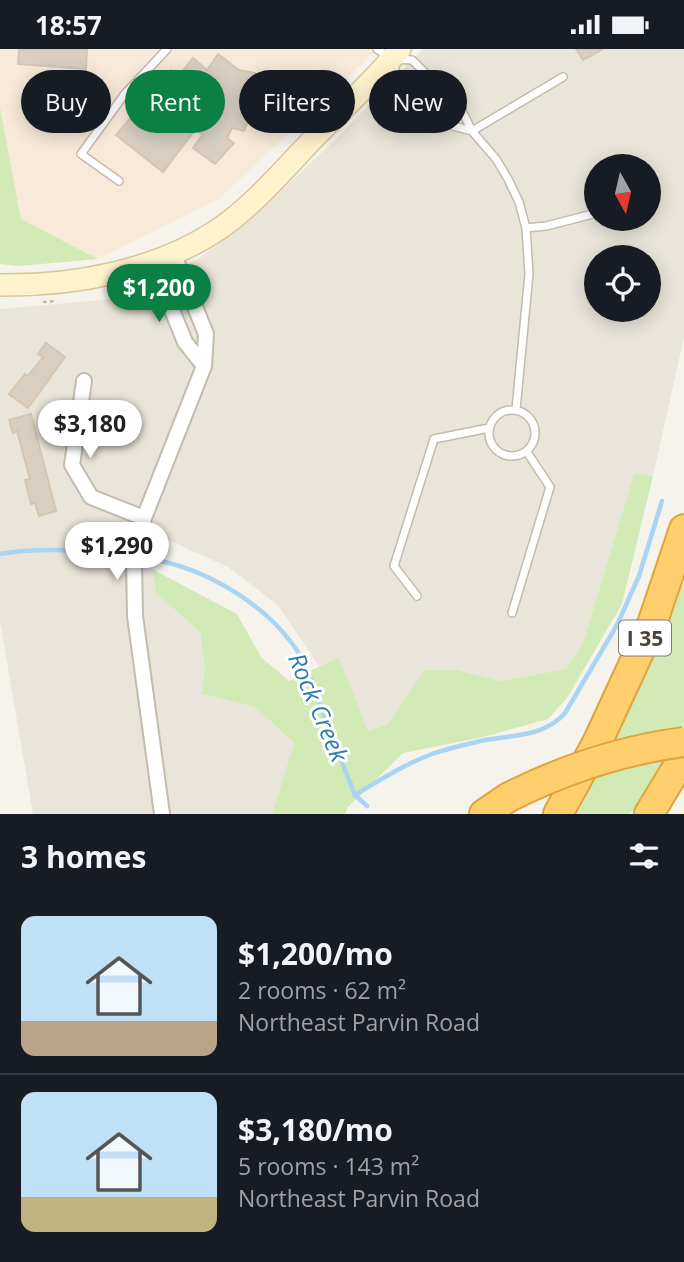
<!DOCTYPE html>
<meta charset="utf-8">
<style>
:root{--surface:#171b24;--page:#242831;--text:#f1f3f6;--muted:#9ea1a6;--line:#363941;--accent:#0b8043}
body{margin:0;font-family:"Open Sans",sans-serif;background:var(--page);color:var(--text);height:100vh;display:flex;flex-direction:column;font-size:26px;white-space:nowrap}
*{box-sizing:border-box;margin:0}
p{font-size:23px;color:var(--muted)}
.icon{flex:none;width:38px;height:38px;fill:none;stroke:currentColor;stroke-width:2;stroke-linecap:round;stroke-linejoin:round}
.map{position:relative;height:765px;overflow:hidden}
.drawer{display:flex;flex-direction:column;background:var(--surface);flex:1}
.drawer>*{flex:none}
.banner{position:absolute;left:21px;top:21px;width:642px;height:63px;display:flex;gap:14px}
.needle{width:46px;rotate:172deg}
.buttons{position:absolute;left:584px;top:105px;display:grid;gap:14px}
.buttons a{display:grid;place-items:center;width:77px;height:77px;border-radius:50%;background:var(--surface);box-shadow:0 4px 18px #0003;font-size:35px}
.price{position:absolute;translate:-50% -60px;padding:0 16px;border-radius:24px;background:#fff;color:#222;font-size:23px;line-height:46px;filter:drop-shadow(0 2px 4px #0008)}
.price::after{content:'';position:absolute;left:50%;top:42px;width:21px;height:16px;margin-left:-10px;background:inherit;clip-path:polygon(0 0,100% 0,50% 100%)}
.price.current{background:var(--accent);color:#fff}
ul{padding:0;list-style:none}
li{display:flex;align-items:center;gap:21px;height:175px;padding:0 21px}
li+li{border-top:2px solid var(--line)}
li span{display:grid;place-items:center;flex:none;width:196px;height:140px;border-radius:14px;color:#555}
li>.icon{margin-inline-start:auto}
span .icon{width:84px;height:84px;fill:#fffc;stroke-width:1}
li b{font-size:30px}
h2{display:flex;justify-content:space-between;align-items:center;height:84px;padding:0 21px;font-size:30px}
.tag{padding:0 24px;border-radius:32px;background:var(--surface);box-shadow:0 4px 18px #0003;font-size:24px;line-height:63px}
.tag.current{background:var(--accent);color:#fff}
.status{display:flex;justify-content:space-between;align-items:center;height:49px;padding:0 35px;background:var(--surface);direction:ltr}
.status svg{height:19px;fill:currentColor}
.map>svg:first-child{display:block}
.residential{fill:#eae5da;fill-rule:evenodd}
.commercial{fill:#f7ead8}
.green{fill:#d2eab5}
.lines{fill:none;stroke-linecap:round;stroke-linejoin:round}
.stream{stroke:#a9d4f2;stroke-width:4.5}
.building{fill:#d8cfc1;stroke:#d3c7b4;stroke-width:2}
.lane-casing{stroke:#c2bbae;stroke-width:10}
.street-casing{stroke:#c2bbae;stroke-width:18}
.secondary-casing{stroke:#d6c79b;stroke-width:24}
.highway-casing{stroke:#e0a43c;stroke-width:32}
.path{stroke:#c4b79f;stroke-width:2.5;stroke-dasharray:3.5 3.5;stroke-linecap:butt}
.lane{stroke:#fff;stroke-width:7}
.street{stroke:#fff;stroke-width:14}
.secondary{stroke:#fff3cd;stroke-width:21}
.highway{stroke:#ffcf6e;stroke-width:28}
.highway-bridge-casing{stroke:#e0a43c;stroke-width:32;stroke-linecap:butt}
.highway-bridge{stroke:#ffcf6e;stroke-width:28}
.labels{text-anchor:middle;dominant-baseline:central;stroke-width:6;stroke-linejoin:round;paint-order:stroke}
.shield{fill:#fff;stroke:#817c74;stroke-width:2}
.shield-label{font-size:21px;font-weight:bold;fill:#4b4439}
.water-label{font-size:24px;font-style:italic;fill:#2e7ab2;stroke:#fff}
</style>
<div class="status"><b>18:57</b><svg viewBox="0 0 49 12"><path d="M0 12V9h3v3zM5 12V6h3v6zM10 12V3h3v9zM15 12V0h3v12zM26 1h20v11H26zM47 4h2v5h-2z"/></svg></div>
<div class="map">
<svg width="684" height="765" viewBox="0 0 684 765">
<rect width="100%" height="100%" fill="#f6f3ec"/>
<path class="residential" d="M423,0H684V288L653,427L634,425L583,594L566,620L500,632L457,621L424,622L388,675L368,682L339,608L319,617L278,556L228,518L159,487L152,520L156,544L200,583L205,619L202,645L255,658L294,694L272,765H33L0,573V260L124,249L198,210L243,177L335,91ZM597,117H649V170H597ZM597,208H649V261H597Z"/>
<path class="commercial" d="M0,0H377L219,150L98,210L21,170L0,58Z"/>
<path class="green" d="M0,58L21,170L98,210L19,217L0,215Z
M634,425L653,427L622,555L567,649L548,670L483,688L403,704L348,758L345,765H272L294,694L255,658L202,645L205,619L200,583L156,544L152,520L237,565L261,608L289,632L339,608L368,682L388,675L424,621H457L500,632L566,620L583,594Z
M684,532V680L642,754L629,765H577L630,657Z"/>
<g class="lines">
<path class="stream" d="M0,505C39,498 78,501 117,506
M151,510C203,519 259,551 291,593C312,620 319,655 331,686C339,706 347,725 355,746L367,757
M355,746C380,731 405,715 432,705C449,699 467,695 485,691C513,686 544,688 565,664L617,576L639,527L662,452"/>
</g>
<path class="building" d="M19,0H87L86,20L18,15Z
M576,0H603L583,11Z
M218,5L239,21L255,24L252,61L244,82L232,79L227,89L234,94L215,115L193,99L203,85L195,81L163,123L116,86L171,21L177,29L193,9L207,21Z
M46,294L65,308L28,359L9,345L25,325L28,327L43,308L38,305Z
M31,365L56,462L39,467L35,454L31,455L25,431L30,430L17,382L13,384L9,371Z"/>
<g class="lines">
<g class="lane-casing">
<path id="lane" d="M377,0L392,10L412,11L460,58L472,82L496,110L508,130L519,153L526,179L529,225L516,360
M393,14L397,27L446,75L472,82L563,28
M119,132L81,105L124,46L167,0
M526,179L546,177L597,164
M489 384a23 23 0 1 1 46 0a23 23 0 1 1-46 0Z
M417,547L394,517L434,390L489,379
M512,564L550,438L527,403"/>
</g>
<g class="street-casing">
<path id="street" d="M152,212L185,293L204,317
M84,332L72,416L91,448L144,469
M162,765L135,567L134,510L144,469L204,317L206,285L173,204"/>
</g>
<g class="secondary-casing">
<path id="secondary" d="M0,236C73,237 157,222 219,180C253,157 286,118 315,88C344,59 374,31 400,0"/>
</g>
<g class="highway-casing">
<path id="highway" d="M484,765L509,748
M558,765L597,694L652,575L684,480
M649,765L684,707"/>
</g>
<path class="path" d="M43,253L57,252"/>
<use href="#lane" class="lane"/>
<use href="#street" class="street"/>
<use href="#secondary" class="secondary"/>
<use href="#highway" class="highway"/>
<g class="highway-bridge-casing">
<path id="highway-bridge" d="M509,748C565,720 622,701 684,693"/>
</g>
<use href="#highway-bridge" class="highway-bridge"/>
</g>
<g class="labels">
<rect class="shield" x="619" y="571.5" width="52" height="35" rx="5"/>
<g class="shield-label">
<text x="645" y="589">I 35</text>
</g>
<g class="water-label">
<text transform="translate(319 658) rotate(67)">Rock Creek</text>
</g>
</g>
</svg>
<div class="buttons">
<a><svg class="needle" viewBox="-14 -14 28 28"><path d="M0-13l5 13h-10z" fill="#e53935"/><path d="M0 13l5-13h-10z" fill="#9ea1a6"/></svg></a>
<a><svg class="icon" aria-label="locate" viewBox="0 0 24 24"><circle cx="12" cy="12" r="6"/><path d="M12 2v4M12 18v4M2 12h4M18 12h4"/></svg></a>
</div>
<b class="price current" style="left:159px;top:275px">$1,200</b>
<b class="price" style="left:90px;top:411px">$3,180</b>
<b class="price" style="left:117px;top:533px">$1,290</b>
<div class="banner">
<a class="tag">Buy</a>
<a class="tag current">Rent</a>
<a class="tag">Filters</a>
<a class="tag">New</a>
</div>
</div>
<section class="drawer">
<h2>3 homes<svg class="icon" aria-label="filters" viewBox="0 0 24 24"><path d="M4 7h16M4 17h16"/><circle cx="9" cy="7" r="2"/><circle cx="15" cy="17" r="2"/></svg></h2>
<ul>
<li><span style="background:linear-gradient(#bfe0f5 75%,#b9a48a 0)"><svg class="icon" aria-label="home" viewBox="0 0 24 24"><path d="M3 11l9-7 9 7M6 9v11h12V9"/></svg></span><div><b>$1,200/mo</b><p>2 rooms · 62 m²</p><p>Northeast Parvin Road</p></div></li>
<li><span style="background:linear-gradient(#bfe0f5 75%,#c2b280 0)"><svg class="icon" aria-label="home" viewBox="0 0 24 24"><path d="M3 11l9-7 9 7M6 9v11h12V9"/></svg></span><div><b>$3,180/mo</b><p>5 rooms · 143 m²</p><p>Northeast Parvin Road</p></div></li>
</ul>
</section>
